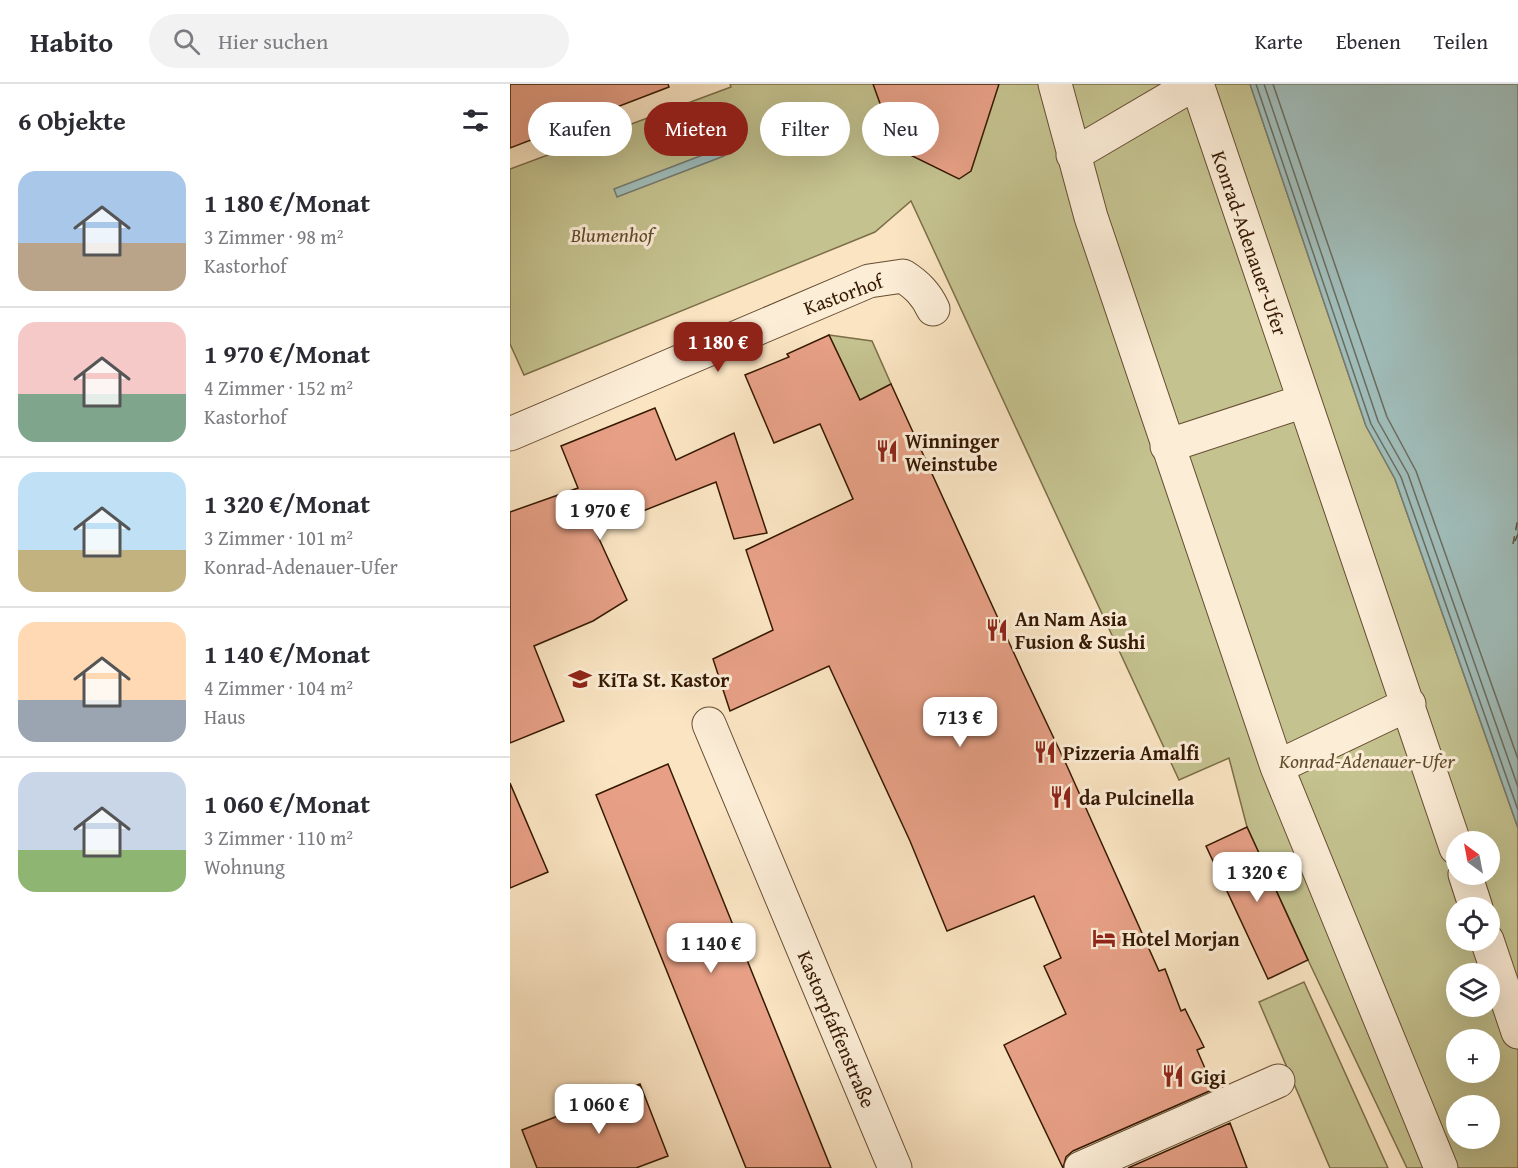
<!DOCTYPE html>
<html lang="de">
<meta charset="utf-8">
<style>
:root{--surface:#fff;--page:#f2f2f3;--text:#2b2b33;--muted:#7c7c81;--line:#e1e1e2;--accent:#8f2418}
body{margin:0;font-family:"Gentium Book Plus",serif;background:var(--page);color:var(--text);height:100vh;display:flex;flex-direction:column;font-size:22px;white-space:nowrap}
*{box-sizing:border-box;margin:0}
p{font-size:20px;color:var(--muted)}
.icon{flex:none;width:33px;height:33px;fill:none;stroke:currentColor;stroke-width:2;stroke-linecap:round;stroke-linejoin:round}
.map{position:relative;flex:1;overflow:hidden}
.drawer{display:flex;flex-direction:column;background:var(--surface);width:510px}
.drawer>*{flex:none}
.banner{position:absolute;left:18px;top:18px;width:570px;height:54px;display:flex;gap:12px}
.needle{width:39px;rotate:328deg}
.controls{position:absolute;left:936px;top:747px;display:grid;gap:12px}
.controls a{display:grid;place-items:center;width:54px;height:54px;border-radius:50%;background:var(--surface);box-shadow:0 6px 24px #0002;font-size:30px}
.price{position:absolute;translate:-50% -51px;padding:0 14px;border-radius:12px;background:#fff;color:#222;font-size:20px;line-height:39px;filter:drop-shadow(0 2px 3px #0008)}
.price::after{content:'';position:absolute;left:50%;top:36px;width:18px;height:14px;margin-left:-9px;background:inherit;clip-path:polygon(0 0,100% 0,50% 100%)}
.price.selected{background:var(--accent);color:#fff}
ul{padding:0;list-style:none}
li{display:flex;align-items:center;gap:18px;height:150px;padding:0 18px}
li+li{border-top:2px solid var(--line)}
li span{display:grid;place-items:center;flex:none;width:168px;height:120px;border-radius:18px;color:#555}
li>.icon{margin-inline-start:auto}
span .icon{width:72px;height:72px;fill:#fffc;stroke-width:1}
li b{font-size:26px}
h2{display:flex;justify-content:space-between;align-items:center;height:72px;padding:0 18px;font-size:26px}
.tag{padding:0 21px;border-radius:27px;background:var(--surface);box-shadow:0 6px 24px #0002;font-size:21px;line-height:54px}
.tag.selected{background:var(--accent);color:#fff}
header{display:flex;align-items:center;gap:36px;box-sizing:border-box;height:84px;padding:0 30px;background:var(--surface);border-bottom:2px solid var(--line)}
header strong{font-size:28px}
nav{display:flex;gap:33px;margin-inline-start:auto;font-size:21px}
.search{width:420px;height:54px;background:var(--page);display:flex;align-items:center;gap:15px;box-sizing:border-box;padding:0 21px;border-radius:33px;color:var(--muted);font-size:22px}
main{display:flex;flex:1;min-height:0}
.map>svg:first-child{display:block}
.green{fill:#c4c28f;stroke:#7c6e48;stroke-width:1.5;fill-rule:evenodd}
.water{fill:#a0bdba;stroke:#757b70;stroke-width:1.5}
.lines{fill:none;stroke-linecap:round;stroke-linejoin:round}
.shore{stroke:#6a6b5e;stroke-width:1.5}
.ferry{stroke:#5a5242;stroke-width:1.5;stroke-dasharray:8 6;stroke-linecap:butt}
.building{fill:#e7a086;stroke:#351901;stroke-width:1.5}
.minor-casing{stroke:#664c31;stroke-width:35}
.minor{stroke:#fcedd7;stroke-width:33}
.labels{text-anchor:middle;dominant-baseline:central;stroke-width:6;stroke-linejoin:round;paint-order:stroke}
.park-label{font-size:20px;font-style:italic;fill:#604c2c;stroke:#fcedd7}
.street-label{font-size:20px;fill:#351901;stroke:#fcedd7}
.poi-label{font-size:20px;font-weight:bold;fill:#351901;stroke:#fcedd7;text-anchor:start}
</style>
<header>
<strong>Habito</strong>
<div class="search"><svg class="icon" aria-label="search" viewBox="0 0 24 24"><circle cx="10" cy="10" r="6"/><path d="M15 15l6 6"/></svg>Hier suchen</div>
<nav><a>Karte</a><a>Ebenen</a><a>Teilen</a></nav>
</header>
<main>
<section class="drawer">
<h2>6 Objekte<svg class="icon" aria-label="filters" viewBox="0 0 24 24"><path d="M4 7h16M4 17h16"/><circle cx="9" cy="7" r="2"/><circle cx="15" cy="17" r="2"/></svg></h2>
<ul>
<li><span style="background:linear-gradient(#a9c7e8 60%,#b9a48a 0)"><svg class="icon" aria-label="home" viewBox="0 0 24 24"><path d="M3 11l9-7 9 7M6 9v11h12V9"/></svg></span><div><b>1 180 €/Monat</b><p>3 Zimmer · 98 m²</p><p>Kastorhof</p></div></li>
<li><span style="background:linear-gradient(#f6c9c9 60%,#7fa58c 0)"><svg class="icon" aria-label="home" viewBox="0 0 24 24"><path d="M3 11l9-7 9 7M6 9v11h12V9"/></svg></span><div><b>1 970 €/Monat</b><p>4 Zimmer · 152 m²</p><p>Kastorhof</p></div></li>
<li><span style="background:linear-gradient(#bfe0f5 65%,#c2b280 0)"><svg class="icon" aria-label="home" viewBox="0 0 24 24"><path d="M3 11l9-7 9 7M6 9v11h12V9"/></svg></span><div><b>1 320 €/Monat</b><p>3 Zimmer · 101 m²</p><p>Konrad-Adenauer-Ufer</p></div></li>
<li><span style="background:linear-gradient(#ffd9b3 65%,#9aa5b1 0)"><svg class="icon" aria-label="home" viewBox="0 0 24 24"><path d="M3 11l9-7 9 7M6 9v11h12V9"/></svg></span><div><b>1 140 €/Monat</b><p>4 Zimmer · 104 m²</p><p>Haus</p></div></li>
<li><span style="background:linear-gradient(#c9d6e8 65%,#8fb573 0)"><svg class="icon" aria-label="home" viewBox="0 0 24 24"><path d="M3 11l9-7 9 7M6 9v11h12V9"/></svg></span><div><b>1 060 €/Monat</b><p>3 Zimmer · 110 m²</p><p>Wohnung</p></div></li>
</ul>
</section>
<div class="map">
<svg width="1008" height="1084" viewBox="0 0 1008 1084">
<rect width="100%" height="100%" fill="#fae4c2"/>
<filter id="stains"><feTurbulence type="fractalNoise" baseFrequency=".00333" numOctaves="4"/><feColorMatrix values="0 0 0 0 .2 0 0 0 0 .09 0 0 0 0 .02 0 0 0 .5 -.17"/></filter>
<radialGradient id="worn" r=".72"><stop offset=".6" stop-color="#630" stop-opacity="0"/><stop offset="1" stop-color="#630" stop-opacity=".3"/></radialGradient>
<path class="green" d="M220,0H740L856,342L885,395L1008,744V1084H897L798,876L737,743L719,674L669,696L401,117L365,148L14,291L0,260V85L221,3ZM946,758H980V790H946ZM946,824H980V856H946ZM946,890H980V922H946ZM946,956H980V988H946ZM946,1022H980V1054H946Z
M319,251L362,257L381,300L350,316Z
M794,898L878,1084H820L749,918Z"/>
<path class="water" d="M740,0H1008V744L885,395L856,342Z
M211,64L214,72L107,113L104,105Z"/>
<g class="lines">
<path class="shore" d="M746,0L861,340L891,393L1008,726
M754,0L868,337L898,390L1008,703
M763,0L877,333L906,387L1008,675"/>
<path class="ferry" d="M1005,457L1008,450
M1003,460L1008,434"/>
</g>
<path class="building" d="M0,0H158L159,3L0,64Z
M363,0H489L461,87L449,95L386,64Z
M319,251L350,316L381,300L513,589L557,682L649,887L655,885L671,927L675,925L694,963L687,966L704,1005L563,1067L556,1073L553,1084L494,961L556,930L534,882L551,874L524,812L437,847L400,757L319,582L220,627L203,575L263,546L236,466L343,415L310,340L264,359L235,291L279,273L277,270Z
M145,324L166,376L224,349L257,449L224,455L206,398L85,446L117,516L83,537L24,562L54,637L0,659V428L68,404L51,362Z
M158,680L321,1084H236L86,711Z
M0,699L38,788L0,804Z
M737,743L798,876L758,895L696,762Z
M130,1000L158,1072L126,1084H27L12,1046Z
M720,1039L737,1084H618Z"/>
<g class="lines">
<g class="minor-casing">
<path id="minor" d="M545,0L581,133L767,683L931,1084
M687,0L946,764
M563,71L684,0
M0,350L359,197L393,192C407,201 416,210 423,225
M657,362L794,317
M199,640L385,1084
M767,683L899,620
M955,790L966,824
M977,856L1008,948
M571,1084L768,997"/>
</g>
<use href="#minor" class="minor"/>
</g>
<defs>
<g id="restaurant-bare" transform="scale(1.8)"><path d="M-5-6h1v4h1v-4h1v4h1v-4h1v5L-1.5 .5V6h-2V.5L-5-1ZM5-6V6H3V1.5H1.5Q1.5-4 5-6Z" fill="#8f2418" stroke="#fcedd7" stroke-width="2.5" paint-order="stroke"/></g>
<g id="school-bare" transform="scale(1.8)"><path d="M0-5L7-2L0 1L-7-2ZM-4 1L0 2.5L4 1V4Q0 6-4 4Z" fill="#8f2418" stroke="#fcedd7" stroke-width="2.5" paint-order="stroke"/></g>
<g id="hotel-bare" transform="scale(1.8)"><path d="M-6-4.5h1.5V1H6V5H4.5V3h-9V5H-6ZM-4 0a1.8 1.8 0 1 1 3.6 0ZM.5 0V-2.5h3Q6-2.5 6 0Z" fill="#8f2418" stroke="#fcedd7" stroke-width="2.5" paint-order="stroke"/></g>
</defs>
<g fill-rule="evenodd">
<use href="#restaurant-bare" x="377" y="367"/>
<use href="#restaurant-bare" x="487" y="546"/>
<use href="#school-bare" x="70" y="595"/>
<use href="#restaurant-bare" x="535" y="668"/>
<use href="#restaurant-bare" x="551" y="713"/>
<use href="#hotel-bare" x="594" y="854"/>
<use href="#restaurant-bare" x="663" y="992"/>
</g>
<g class="labels">
<g class="park-label">
<text x="102" y="150">Blumenhof</text>
<text x="857" y="676">Konrad-Adenauer-Ufer</text>
</g>
<g class="street-label">
<text transform="translate(740 159) rotate(71)">Konrad-Adenauer-Ufer</text>
<text transform="translate(333 210) rotate(-20)">Kastorhof</text>
<text transform="translate(327 945) rotate(67)">Kastorpfaffenstraße</text>
</g>
<g class="poi-label">
<text x="395" y="356">Winninger<tspan x="395" dy="23">Weinstube</tspan></text>
<text x="505" y="534">An Nam Asia<tspan x="505" dy="23">Fusion &amp; Sushi</tspan></text>
<text x="88" y="595">KiTa St. Kastor</text>
<text x="553" y="668">Pizzeria Amalfi</text>
<text x="569" y="713">da Pulcinella</text>
<text x="612" y="854">Hotel Morjan</text>
<text x="681" y="992">Gigi</text>
</g>
</g>
<rect width="100%" height="100%" filter="url(#stains)"/>
<rect width="100%" height="100%" fill="url(#worn)"/>
</svg>
<div class="controls">
<a><svg class="needle" viewBox="-14 -14 28 28"><path d="M0-13l5 13h-10z" fill="#e53935"/><path d="M0 13l5-13h-10z" fill="#7c7c81"/></svg></a>
<a><svg class="icon" aria-label="locate" viewBox="0 0 24 24"><circle cx="12" cy="12" r="6"/><path d="M12 2v4M12 18v4M2 12h4M18 12h4"/></svg></a>
<a><svg class="icon" aria-label="layers" viewBox="0 0 24 24"><path d="M12 4l9 5-9 5-9-5zM3 14l9 5 9-5"/></svg></a>
<a>+</a>
<a>−</a>
</div>
<b class="price selected" style="left:208px;top:289px">1 180 €</b>
<b class="price" style="left:90px;top:457px">1 970 €</b>
<b class="price" style="left:450px;top:664px">713 €</b>
<b class="price" style="left:747px;top:819px">1 320 €</b>
<b class="price" style="left:201px;top:890px">1 140 €</b>
<b class="price" style="left:89px;top:1051px">1 060 €</b>
<div class="banner">
<a class="tag">Kaufen</a>
<a class="tag selected">Mieten</a>
<a class="tag">Filter</a>
<a class="tag">Neu</a>
</div>
</div>
</main>
